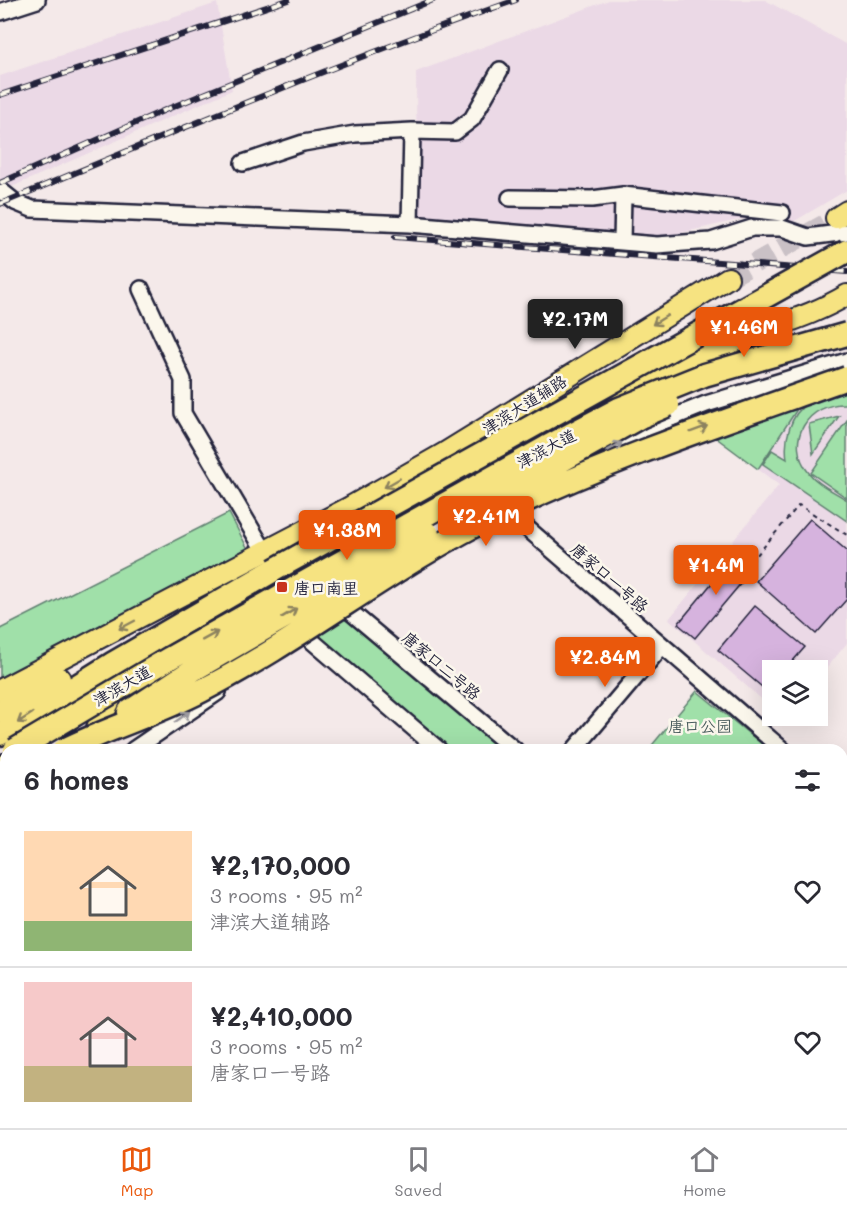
<!DOCTYPE html>
<meta charset="utf-8">
<style>
:root{--surface:#fff;--page:#f7f7f7;--text:#2b2b33;--muted:#7c7c81;--line:#e1e1e2;--accent:#ea580c}
body{margin:0;font-family:Mali,"LXGW WenKai TC",sans-serif;background:var(--page);color:var(--text);height:100vh;display:flex;flex-direction:column;font-size:22px;white-space:nowrap}
*{box-sizing:border-box;margin:0}
p{font-size:20px;color:var(--muted)}
.icon{flex:none;width:33px;height:33px;fill:none;stroke:currentColor;stroke-width:2;stroke-linecap:round;stroke-linejoin:round}
.map{position:relative;flex:1;overflow:hidden}
.drawer{position:absolute;left:0px;top:744px;width:848px;height:384px;display:flex;flex-direction:column;background:var(--surface);border-radius:18px 18px 0 0;box-shadow:0 6px 24px #0002}
.drawer>*{flex:none}
.controls{position:absolute;left:762px;top:660px;display:grid;gap:12px}
.controls a{display:grid;place-items:center;width:66px;height:66px;border-radius:0px;background:var(--surface);box-shadow:0 6px 24px #0002;font-size:30px}
.price{position:absolute;translate:-50% -51px;padding:0 14px;border-radius:6px;background:var(--accent);color:#fff;font-size:20px;line-height:39px;filter:drop-shadow(0 2px 3px #0008)}
.price::after{content:'';position:absolute;left:50%;top:36px;width:18px;height:14px;margin-left:-9px;background:inherit;clip-path:polygon(0 0,100% 0,50% 100%)}
.price.selected{background:#222;color:#fff}
ul{padding:0;list-style:none}
li{display:flex;align-items:center;gap:18px;height:150px;padding:0 24px}
li+li{border-top:2px solid var(--line)}
li span{display:grid;place-items:center;flex:none;width:168px;height:120px;border-radius:0px;color:#555}
li>.icon{margin-inline-start:auto}
span .icon{width:72px;height:72px;fill:#fffc;stroke-width:1}
li b{font-size:26px}
h2{display:flex;justify-content:space-between;align-items:center;height:72px;padding:0 24px;font-size:26px}
.tabs{display:flex;justify-content:space-around;align-items:center;height:84px;border-top:2px solid var(--line);background:var(--surface);font-size:16px;color:var(--muted)}
.tabs a{display:grid;justify-items:center;gap:3px}
.tabs .selected{color:var(--accent)}
.map>svg:first-child{display:block}
.built{fill:#ebd9e6}
.green{fill:#a0e0a9;stroke:#618172;stroke-width:1.5}
.building{fill:#d6b3de;stroke:#22223b;stroke-width:1.5}
.lines{fill:none;stroke-linecap:round;stroke-linejoin:round}
.major-tunnel{stroke:#cac1c6;stroke-width:20;stroke-dasharray:20 10;stroke-linecap:butt}
.minor-casing{stroke:#22223b;stroke-width:20}
.major-casing{stroke:#22223b;stroke-width:24}
.highway-casing{stroke:#22223b;stroke-width:27}
.path{stroke:#22223b;stroke-width:2;stroke-dasharray:4.5 4.5;stroke-linecap:butt}
.minor{stroke:#fbf7ec;stroke-width:15}
.major{stroke:#f6e381;stroke-width:20}
.highway{stroke:#f6e381;stroke-width:22}
.rail-casing{stroke:#22223b;stroke-width:6}
.rail{stroke:#fbf7ec;stroke-width:4;stroke-dasharray:11;stroke-linecap:butt}
.highway-bridge-casing{stroke:#22223b;stroke-width:27;stroke-linecap:butt}
.highway-bridge{stroke:#f6e381;stroke-width:22}
.oneway{stroke:#8c825e}
.oneway2{stroke:#99979c}
.poi-dot{fill:#c8321e;stroke:#fbf7ec;stroke-width:2}
.labels{text-anchor:middle;dominant-baseline:central;stroke-width:5;stroke-linejoin:round;paint-order:stroke}
.street-label{font-size:16px;fill:#22223b;stroke:#fbf7ec}
.poi-label{font-size:16px;fill:#22223b;stroke:#fbf7ec;text-anchor:start}
.park-label{font-size:16px;fill:#485b5c;stroke:#fbf7ec}
</style>
<div class="map">
<svg width="847" height="1128" viewBox="0 0 847 1128">
<rect width="100%" height="100%" fill="#f4e9e9"/>
<filter id="ink" filterUnits="userSpaceOnUse"><feTurbulence type="fractalNoise" baseFrequency=".0167" numOctaves="2"/><feDisplacementMap in="SourceGraphic" scale="12" xChannelSelector="R" yChannelSelector="G"/><feConvolveMatrix kernelMatrix="1 2 1 2 8 2 1 2 1" color-interpolation-filters="sRGB"/></filter>
<g filter="url(#ink)">
<path class="built" d="M609,0H765L847,45V190L793,222L747,218L663,237L417,217L416,72Z
M217,3L232,90L0,192V76Z
M847,385V643L818,679V670H772V708L669,619L779,485L707,431Z"/>
<path class="green" d="M840,390H847V404C808,402 783,441 809,473C818,485 835,492 847,500V521L763,464L772,450L787,459C784,440 790,414 808,403C818,397 830,394 840,390Z
M803,400L758,469L707,431Z
M839,416L813,454L809,424Z
M847,420V498L811,473Z
M229,513L249,551L0,679V629Z
M348,614L504,750H447L312,637Z
M697,691L769,750H648Z
M6,851V992L0,999V855Z"/>
<path class="building" d="M810,519L847,551V599L816,634L756,581Z
M736,554L753,569L695,638L678,624Z
M755,606L805,647L785,670H772V686L768,692L718,650Z"/>
<g class="lines">
<path class="major-tunnel" d="M728,278L836,218"/>
<g class="minor-casing">
<path id="minor" d="M0,12L37,0
M412,131L455,132L472,119L500,70
M243,163L303,143L355,134L412,131L410,224
M0,190L15,202L32,209L410,224L657,245L711,241L752,228H782L808,237L847,232
M510,198L592,199L623,195L782,213
M622,242L623,195
M141,289L183,380V413L265,552
M452,463L783,750
M577,469L659,423L706,404L847,361
M346,608L515,750
M305,635L439,750
M133,750L218,692
M574,750L662,646
M842,1048L847,1053
M250,1128L255,1122"/>
</g>
<g class="major-casing">
<path id="major" d="M836,218L847,211
M562,422C620,391 680,364 741,339C776,325 814,315 847,295
M0,690L350,507L443,454L728,278
M89,745L119,681L141,659L159,648
M0,832L6,828
M0,1072L6,1077
M11,1122L20,1128
M75,1122L84,1128"/>
</g>
<g class="highway-casing">
<path id="highway" d="M0,711L59,679
M0,734L112,664L274,570
M0,770L6,765
M0,812L6,808
M0,903L6,920
M0,970L6,954
M0,1089L6,1093
M47,1122L56,1128"/>
</g>
<path class="path" d="M751,562L799,505L847,535"/>
<use href="#minor" class="minor"/>
<use href="#major" class="major"/>
<use href="#highway" class="highway"/>
<g class="rail-casing">
<path id="rail" d="M0,95L288,0
M0,183L165,110L433,0
M0,204C171,133 342,61 516,0
M395,237L847,272"/>
</g>
<use href="#rail" class="rail"/>
<g class="highway-bridge-casing">
<path id="highway-bridge" d="M465,514L642,416L668,405
M274,570L847,251
M129,712L193,670L428,534
M15,750L170,658L547,447L619,409L704,375L847,334
M64,750C108,728 157,714 201,691C303,639 393,565 497,514C610,459 729,420 847,378"/>
</g>
<use href="#highway-bridge" class="highway-bridge"/>
</g>
<defs><path id="oneway-shaft" d="M-6 0H5M1.5-3L5.5 0L1.5 3" fill="none" stroke-width="1.6" stroke-linecap="round" stroke-linejoin="round" transform="scale(1.5)"/></defs>
<g class="oneway">
<use href="#oneway-shaft" transform="translate(660 320) rotate(148)"/>
<use href="#oneway-shaft" transform="translate(699 429) rotate(-20)"/>
<use href="#oneway-shaft" transform="translate(392 483) rotate(150)"/>
<use href="#oneway-shaft" transform="translate(289 613) rotate(-31)"/>
<use href="#oneway-shaft" transform="translate(127 625) rotate(152)"/>
<use href="#oneway-shaft" transform="translate(210 636) rotate(-29)"/>
<use href="#oneway-shaft" transform="translate(25 718) rotate(147)"/>
</g>
<g class="oneway2">
<use href="#oneway-shaft" transform="translate(614 447) rotate(-29)"/>
<use href="#oneway-shaft" transform="translate(182 717) rotate(-35)"/>
</g>
</g>
<rect class="poi-dot" x="276" y="581" width="12" height="12" rx="3"/>
<g class="labels">
<g class="street-label">
<text transform="translate(524 404) rotate(-32)">津滨大道辅路</text>
<text transform="translate(546 448) rotate(-28)">津滨大道</text>
<text transform="translate(610 577) rotate(41)">唐家口一号路</text>
<text transform="translate(442 665) rotate(40)">唐家口二号路</text>
<text transform="translate(122 685) rotate(-30)">津滨大道</text>
</g>
<g class="poi-label">
<text x="294" y="587">唐口南里</text>
</g>
<g class="park-label">
<text x="700" y="725">唐口公园</text>
</g>
</g>
</svg>
<div class="controls">
<a><svg class="icon" aria-label="layers" viewBox="0 0 24 24"><path d="M12 4l9 5-9 5-9-5zM3 14l9 5 9-5"/></svg></a>
</div>
<b class="price selected" style="left:575px;top:350px">¥2.17M</b>
<b class="price" style="left:744px;top:358px">¥1.46M</b>
<b class="price" style="left:486px;top:547px">¥2.41M</b>
<b class="price" style="left:347px;top:561px">¥1.38M</b>
<b class="price" style="left:716px;top:596px">¥1.4M</b>
<b class="price" style="left:605px;top:688px">¥2.84M</b>
<section class="drawer">
<h2>6 homes<svg class="icon" aria-label="filters" viewBox="0 0 24 24"><path d="M4 7h16M4 17h16"/><circle cx="9" cy="7" r="2"/><circle cx="15" cy="17" r="2"/></svg></h2>
<ul>
<li><span style="background:linear-gradient(#ffd9b3 75%,#8fb573 0)"><svg class="icon" aria-label="home" viewBox="0 0 24 24"><path d="M3 11l9-7 9 7M6 9v11h12V9"/></svg></span><div><b>¥2,170,000</b><p>3 rooms · 95 m²</p><p>津滨大道辅路</p></div><svg class="icon" aria-label="heart" viewBox="0 0 24 24"><path d="M12 20l-8-8c-3-5 5-10 8-4 3-6 11-1 8 4z"/></svg></li>
<li><span style="background:linear-gradient(#f6c9c9 70%,#c2b280 0)"><svg class="icon" aria-label="home" viewBox="0 0 24 24"><path d="M3 11l9-7 9 7M6 9v11h12V9"/></svg></span><div><b>¥2,410,000</b><p>3 rooms · 95 m²</p><p>唐家口一号路</p></div><svg class="icon" aria-label="heart" viewBox="0 0 24 24"><path d="M12 20l-8-8c-3-5 5-10 8-4 3-6 11-1 8 4z"/></svg></li>
</ul>
</section>
</div>
<nav class="tabs">
<a class="selected"><svg class="icon" aria-label="map" viewBox="0 0 24 24"><path d="M3 6l6-2 6 2 6-2v14l-6 2-6-2-6 2zM9 4v14M15 6v14"/></svg>Map</a>
<a><svg class="icon" aria-label="saved" viewBox="0 0 24 24"><path d="M7 4h10v16l-5-4-5 4z"/></svg>Saved</a>
<a><svg class="icon" aria-label="home" viewBox="0 0 24 24"><path d="M3 11l9-7 9 7M6 9v11h12V9"/></svg>Home</a>
</nav>
